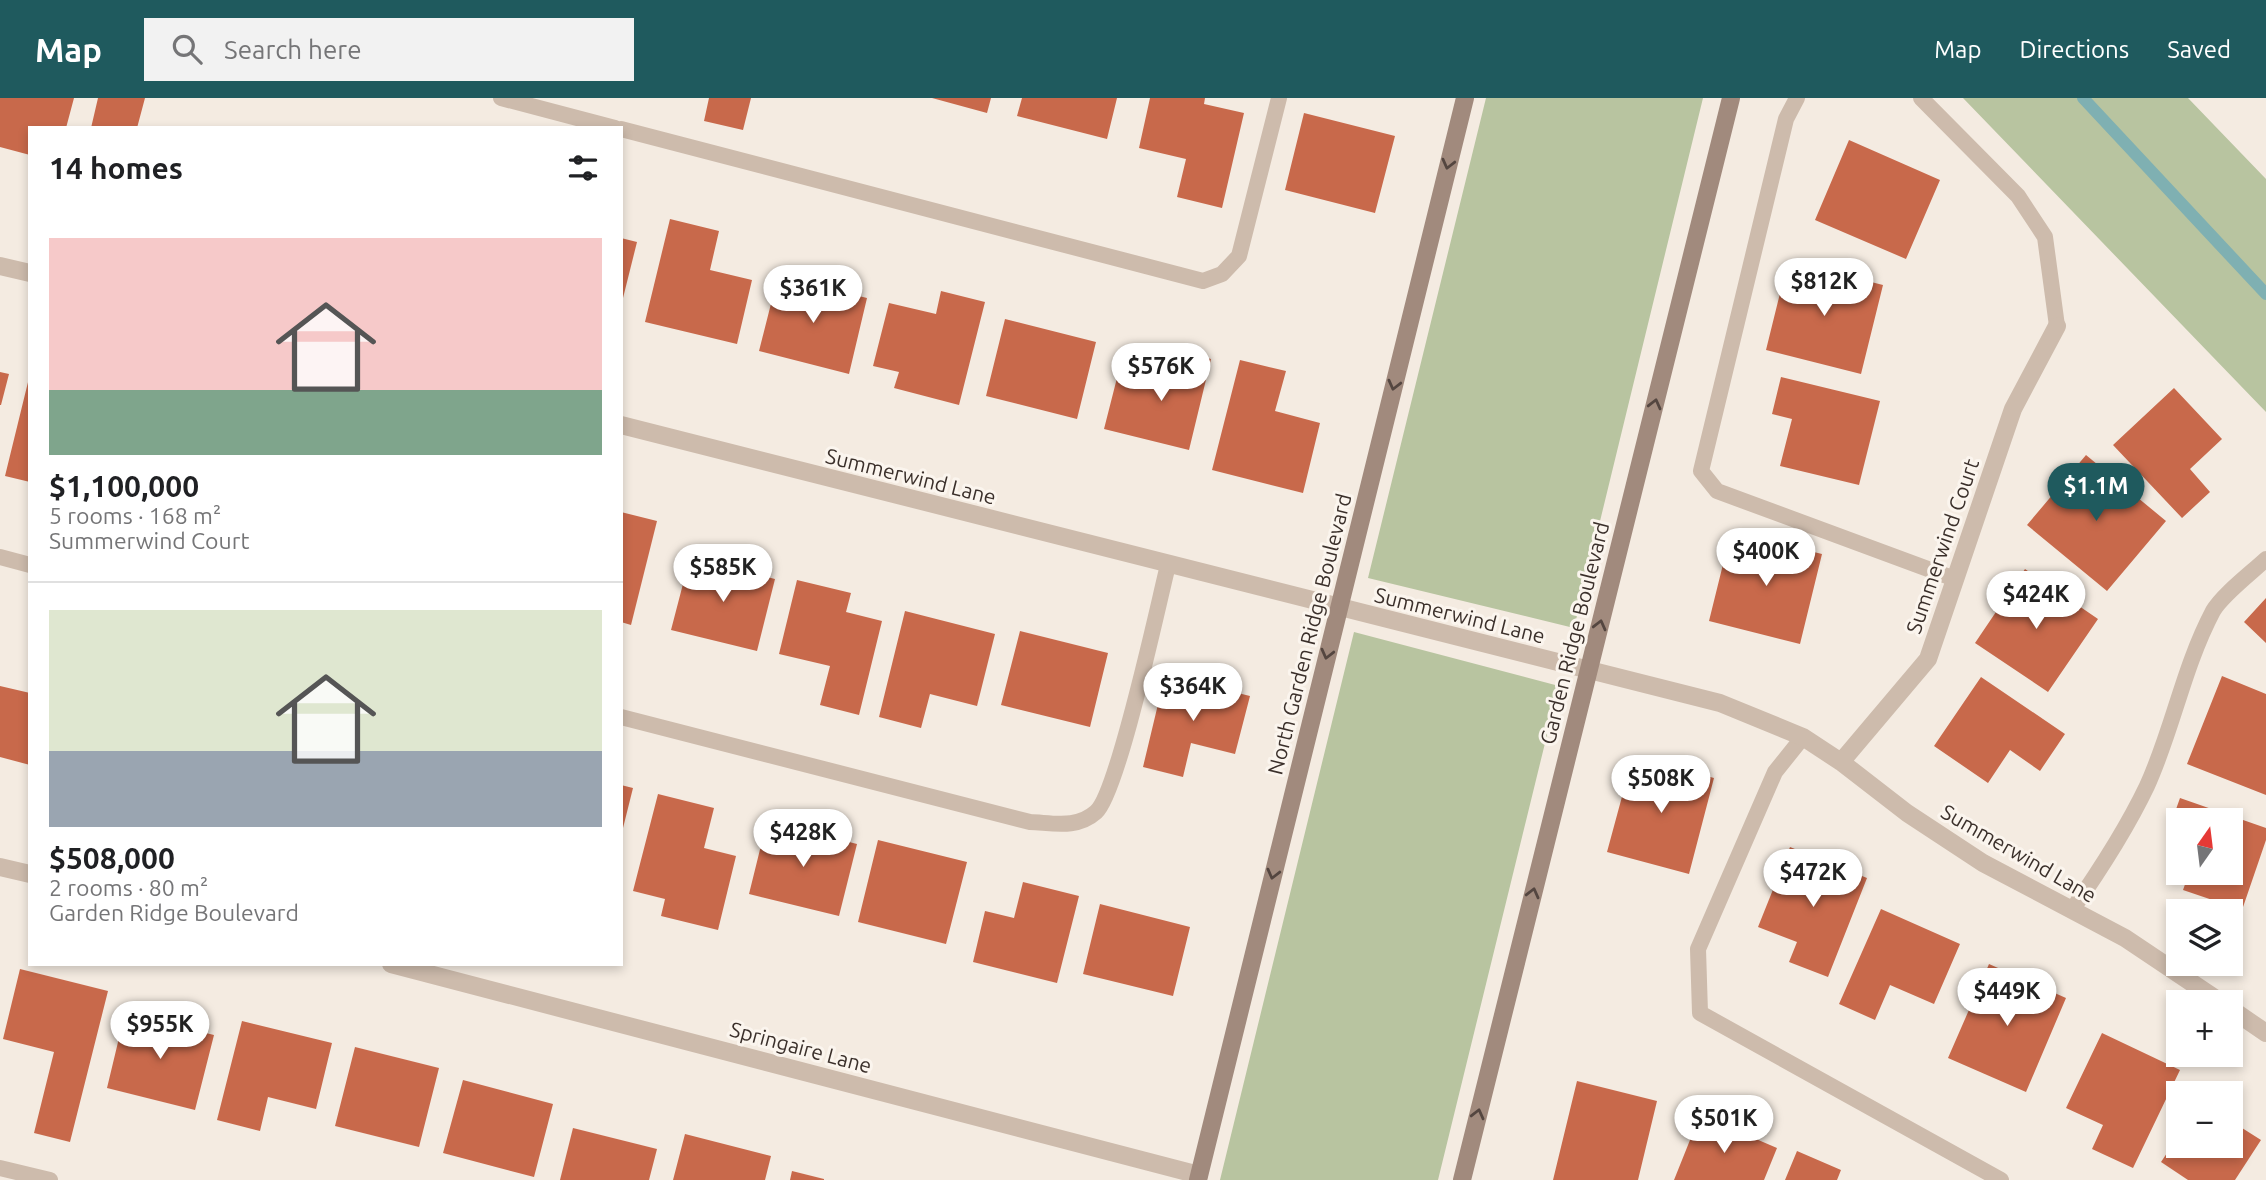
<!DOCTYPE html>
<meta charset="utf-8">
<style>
:root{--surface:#fff;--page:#f2f2f2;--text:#202124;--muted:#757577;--line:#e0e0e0;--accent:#1f5a5e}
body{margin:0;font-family:Ubuntu,sans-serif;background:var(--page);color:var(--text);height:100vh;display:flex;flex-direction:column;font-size:26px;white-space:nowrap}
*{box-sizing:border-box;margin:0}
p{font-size:23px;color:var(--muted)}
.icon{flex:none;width:38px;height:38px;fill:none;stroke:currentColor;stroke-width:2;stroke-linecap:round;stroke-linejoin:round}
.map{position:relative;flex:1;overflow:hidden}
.details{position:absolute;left:28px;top:28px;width:595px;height:840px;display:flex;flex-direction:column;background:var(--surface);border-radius:0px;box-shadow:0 4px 10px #0003}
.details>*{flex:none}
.needle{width:46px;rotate:14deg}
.controls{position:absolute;left:2166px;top:710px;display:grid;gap:14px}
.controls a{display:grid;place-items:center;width:77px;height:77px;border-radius:0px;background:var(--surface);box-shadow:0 4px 10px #0003;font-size:35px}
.price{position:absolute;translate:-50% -60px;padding:0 16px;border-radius:24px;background:#fff;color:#222;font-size:23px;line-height:46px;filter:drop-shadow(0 2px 4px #0008)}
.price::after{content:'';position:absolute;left:50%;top:42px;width:21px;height:16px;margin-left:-10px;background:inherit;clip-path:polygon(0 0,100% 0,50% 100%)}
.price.on{background:var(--accent);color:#fff}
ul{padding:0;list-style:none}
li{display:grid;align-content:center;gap:14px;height:371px;padding:0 21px}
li+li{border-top:2px solid var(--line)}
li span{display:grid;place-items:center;height:217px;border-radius:0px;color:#555}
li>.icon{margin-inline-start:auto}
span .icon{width:126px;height:126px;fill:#fffc;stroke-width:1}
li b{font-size:30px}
h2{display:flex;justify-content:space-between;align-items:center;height:84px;padding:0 21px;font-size:30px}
header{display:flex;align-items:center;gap:42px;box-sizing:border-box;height:98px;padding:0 35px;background:var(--accent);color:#fff}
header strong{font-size:33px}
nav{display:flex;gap:38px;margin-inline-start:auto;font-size:24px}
.search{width:490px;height:63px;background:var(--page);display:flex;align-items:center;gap:18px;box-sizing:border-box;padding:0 24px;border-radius:0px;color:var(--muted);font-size:26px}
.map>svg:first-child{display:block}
.green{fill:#b8c4a0}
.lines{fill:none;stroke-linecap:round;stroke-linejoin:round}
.stream{stroke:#7fb0b2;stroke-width:12}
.building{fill:#c8694b}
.service{stroke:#cdbbac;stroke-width:16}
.minor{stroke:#cdbbac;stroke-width:18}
.secondary{stroke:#a18a7d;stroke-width:18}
.oneway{stroke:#544640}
.labels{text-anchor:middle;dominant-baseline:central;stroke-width:6;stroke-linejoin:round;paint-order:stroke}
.street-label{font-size:21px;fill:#3b302b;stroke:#fbf5ee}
</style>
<header>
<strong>Map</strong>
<div class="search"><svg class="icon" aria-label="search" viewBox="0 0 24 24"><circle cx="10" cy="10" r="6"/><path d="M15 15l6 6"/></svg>Search here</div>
<nav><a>Map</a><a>Directions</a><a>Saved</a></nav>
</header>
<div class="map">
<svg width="2266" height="1082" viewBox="0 0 2266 1082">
<rect width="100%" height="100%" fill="#f4ebe1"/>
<path class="green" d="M1486,0H1703L1574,530L1368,480Z
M1963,0H2188L2266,81V314Z
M1354,534L1559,588L1438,1082H1220Z"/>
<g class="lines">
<path class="stream" d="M2083,0L2266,196"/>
</g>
<path class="building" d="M0,0H74L66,30H30V57L0,49Z
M98,0H145L137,30H91Z
M709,0H751L743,32L704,23Z
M932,0H991L987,15Z
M1022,0H1117L1107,41L1017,18Z
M1150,0H1205L1204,6L1244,15L1222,110L1177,99L1186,61L1139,50Z
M1304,15L1395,38L1375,115L1285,92Z
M1849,42L1940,82L1906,161L1815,122Z
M670,121L719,133L710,172L752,182L737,246L645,224Z
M621,140L637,144L622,204H621Z
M1788,163L1883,187L1861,276L1766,252Z
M778,178L867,200L849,276L759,253Z
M941,193L985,204L959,307L894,290L899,274L873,268L889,205L936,216Z
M1005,221L1096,244L1077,321L986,298Z
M1175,252L1211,261L1189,352L1104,331L1118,276L1166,287Z
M1240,262L1286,273L1275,313L1320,325L1303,395L1212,372Z
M0,274L9,276L1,307H0Z
M1781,279L1880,303L1859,387L1780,368L1792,321L1772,316Z
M29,280H30V384L5,378Z
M2174,290L2222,341L2190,371L2210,394L2182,420L2113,347Z
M2086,357L2166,423L2107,493L2027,427Z
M621,414L657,423L631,527L621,524Z
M1731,434L1822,456L1800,546L1709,523Z
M690,459L775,481L757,553L671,532Z
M2025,471L2098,521L2048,594L1975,545Z
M797,482L851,495L846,514L882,523L859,617L820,607L830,568L779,556Z
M2266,500V545L2244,524Z
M905,513L995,536L977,608L930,596L921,630L879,619Z
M1020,533L1108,555L1090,629L1001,607Z
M1165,577L1250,598L1235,656L1191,645L1183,679L1143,669Z
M2222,578L2266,596V697L2187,666Z
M1981,579L2065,636L2040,673L2010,652L1988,685L1934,648Z
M0,588L30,595V667L0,659Z
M1633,658L1714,680L1689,776L1607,754Z
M621,687L633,690L622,734H621Z
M658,696L714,710L704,750L736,758L718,832L661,818L665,801L633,793Z
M2180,700L2266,730V742L2242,812L2183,792L2189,775H2231V723H2179V734L2169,731Z
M767,723L857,746L839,818L749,796Z
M878,742L967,764L946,846L858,824Z
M1790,749L1867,780L1828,879L1789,864L1797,844L1758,829Z
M1023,784L1079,798L1057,885L973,864L985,813L1014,820Z
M1100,806L1190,829L1173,898L1083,876Z
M1881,811L1960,846L1934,906L1890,887L1875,922L1839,906Z
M1989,866L2066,900L2026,994L1948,960Z
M20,871L108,893L70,1044L34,1035L54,954L3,941Z
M125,915L214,937L195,1012L107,990Z
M242,923L332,945L316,1011L268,999L260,1033L217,1022Z
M2102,935L2180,972L2133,1070L2092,1051L2103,1027L2066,1010Z
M355,949L439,970L419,1049L335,1028Z
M463,982L553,1006L534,1079L443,1055Z
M1577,983L1657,1003L1638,1082H1553Z
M1700,1017L1777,1050L1764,1082H1674Z
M2231,1023L2261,1042L2235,1082H2188L2161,1064L2179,1037V1048H2231Z
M573,1030L657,1051L649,1082H560Z
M685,1036L771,1058L765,1082H673Z
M1797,1053L1841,1072L1837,1082H1785Z
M792,1073L824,1081V1082H790Z"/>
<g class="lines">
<path class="service" d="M501,0L615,30
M1797,0L1786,21L1701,373L1717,393L1955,481
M1921,0L2018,98L2045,139L2057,228
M621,31L1203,183L1222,176L1239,158L1279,0
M0,459L30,467
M621,619L1030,724C1054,725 1077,731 1096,714C1118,695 1158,507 1168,467
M1803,639L1775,674L1698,851L1700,915L2001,1082
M2072,812C2100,772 2126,732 2147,688C2173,631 2183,570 2213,513C2222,497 2251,475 2266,461
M0,1070L50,1082"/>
<path class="minor" d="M0,168L30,175
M621,327L1720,605L1803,639L1841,664L1907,715L1983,765L2125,840L2222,905
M1841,664L1928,561L2013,311L2057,228
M0,769L30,776
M391,866L1199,1077
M2231,911L2266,935"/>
<path class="secondary" d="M1198,1082L1465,0
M1462,1082L1731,0"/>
</g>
<defs><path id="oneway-chevron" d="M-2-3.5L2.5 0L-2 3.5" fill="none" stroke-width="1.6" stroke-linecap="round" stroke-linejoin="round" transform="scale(1.75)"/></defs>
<g class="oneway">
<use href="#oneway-chevron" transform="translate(1448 66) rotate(104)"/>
<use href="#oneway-chevron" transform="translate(1394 287) rotate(104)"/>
<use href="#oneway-chevron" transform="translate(1655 306) rotate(-76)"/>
<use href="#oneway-chevron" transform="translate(1600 527) rotate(-76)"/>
<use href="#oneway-chevron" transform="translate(1327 556) rotate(104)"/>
<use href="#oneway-chevron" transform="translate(1273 776) rotate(104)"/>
<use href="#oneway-chevron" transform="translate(1533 795) rotate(-76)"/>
<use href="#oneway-chevron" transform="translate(1478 1016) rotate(-76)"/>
</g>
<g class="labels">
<g class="street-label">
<text transform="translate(911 378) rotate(14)">Summerwind Lane</text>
<text transform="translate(1942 448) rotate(-71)">Summerwind Court</text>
<text transform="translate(1460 517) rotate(14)">Summerwind Lane</text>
<text transform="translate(1574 535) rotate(-76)">Garden Ridge Boulevard</text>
<text transform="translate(1309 536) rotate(-76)">North Garden Ridge Boulevard</text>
<text transform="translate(2019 755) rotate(30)">Summerwind Lane</text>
<text transform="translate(801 949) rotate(15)">Springaire Lane</text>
</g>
</g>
</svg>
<div class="controls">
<a><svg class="needle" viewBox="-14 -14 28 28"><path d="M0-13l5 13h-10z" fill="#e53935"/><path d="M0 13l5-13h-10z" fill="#757577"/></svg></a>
<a><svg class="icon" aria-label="layers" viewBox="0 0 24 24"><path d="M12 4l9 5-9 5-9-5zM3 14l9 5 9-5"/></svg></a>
<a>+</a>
<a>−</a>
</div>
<b class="price" style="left:1824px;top:220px">$812K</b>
<b class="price" style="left:813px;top:227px">$361K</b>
<b class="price" style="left:1161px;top:305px">$576K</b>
<b class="price on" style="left:2096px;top:425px">$1.1M</b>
<b class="price" style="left:1766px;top:490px">$400K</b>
<b class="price" style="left:723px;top:506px">$585K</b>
<b class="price" style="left:2036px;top:533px">$424K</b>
<b class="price" style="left:1193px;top:625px">$364K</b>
<b class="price" style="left:1661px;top:717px">$508K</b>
<b class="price" style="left:803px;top:771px">$428K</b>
<b class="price" style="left:1813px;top:811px">$472K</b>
<b class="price" style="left:2007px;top:930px">$449K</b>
<b class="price" style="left:160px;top:963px">$955K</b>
<b class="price" style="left:1724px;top:1057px">$501K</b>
<section class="details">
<h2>14 homes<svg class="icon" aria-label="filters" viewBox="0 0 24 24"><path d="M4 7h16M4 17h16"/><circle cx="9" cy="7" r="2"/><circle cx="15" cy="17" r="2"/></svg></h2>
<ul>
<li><span style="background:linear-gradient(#f6c9c9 70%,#7fa58c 0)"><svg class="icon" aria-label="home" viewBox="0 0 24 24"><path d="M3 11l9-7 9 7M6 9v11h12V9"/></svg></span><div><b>$1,100,000</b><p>5 rooms · 168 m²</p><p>Summerwind Court</p></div></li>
<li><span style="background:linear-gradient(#dfe7d0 65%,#9aa5b1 0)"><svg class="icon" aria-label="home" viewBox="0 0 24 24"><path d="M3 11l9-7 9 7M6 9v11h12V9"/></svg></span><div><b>$508,000</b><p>2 rooms · 80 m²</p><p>Garden Ridge Boulevard</p></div></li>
</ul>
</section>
</div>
